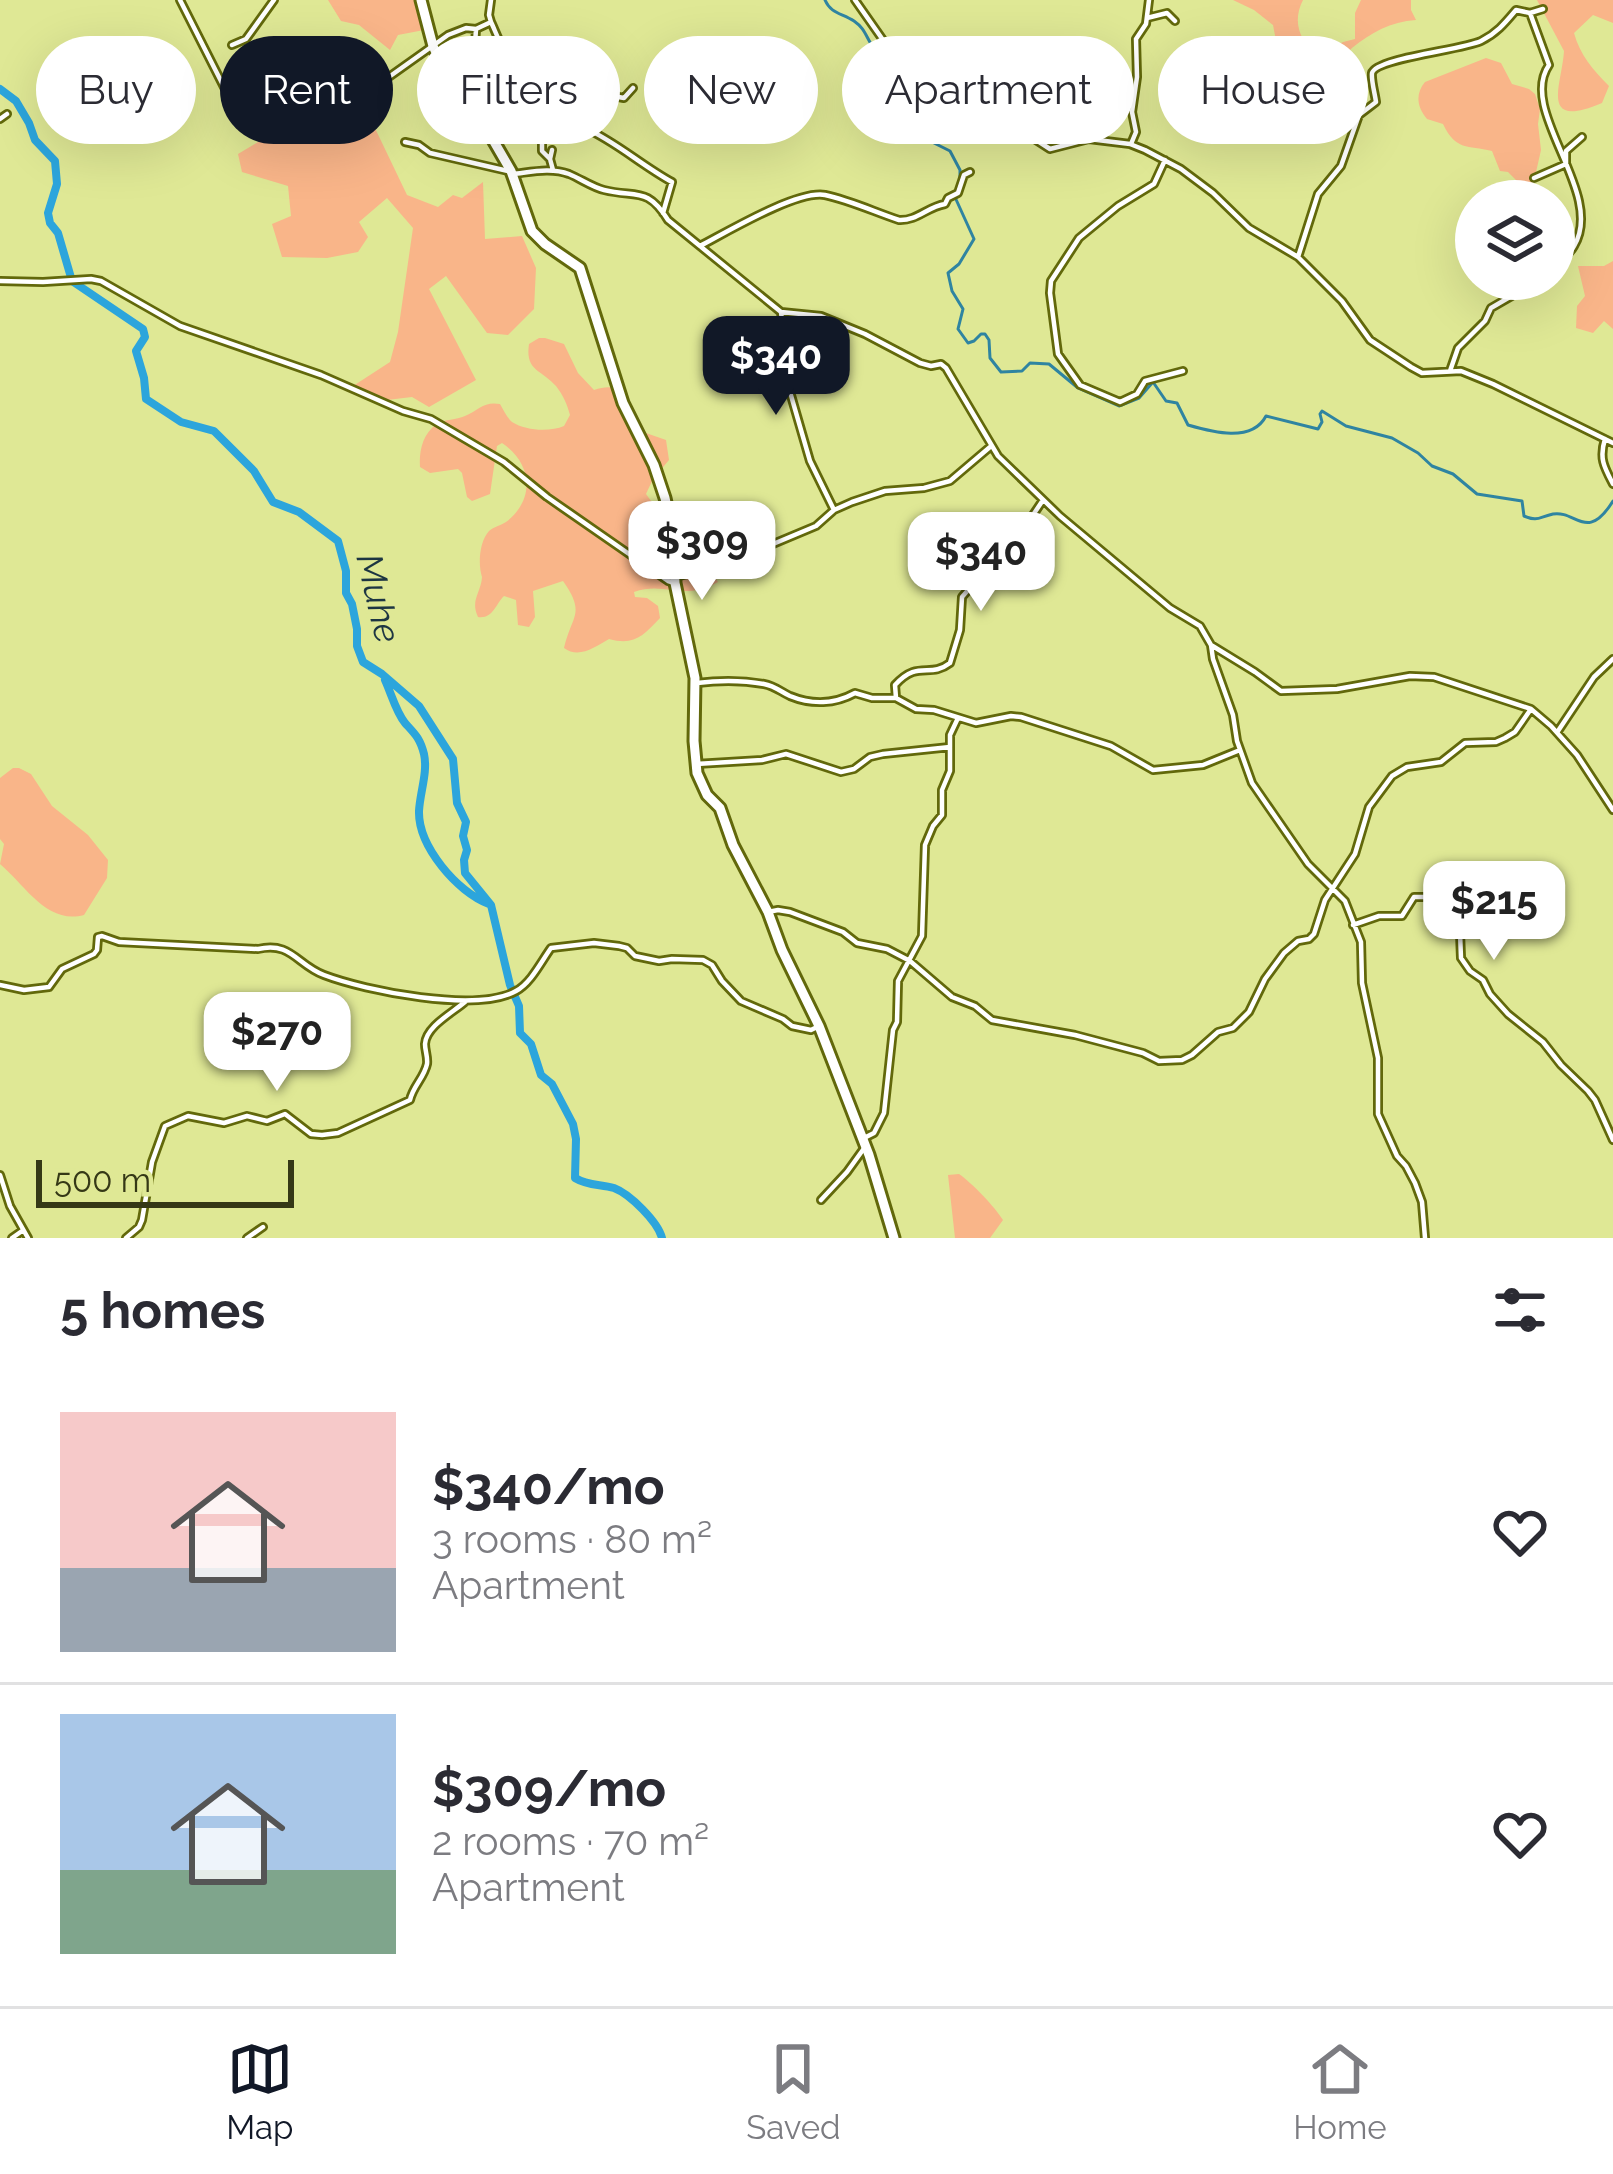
<!DOCTYPE html>
<meta charset="utf-8">
<style>
:root{--surface:#fff;--page:#f2f2f3;--text:#2b2b33;--muted:#7c7c81;--line:#e1e1e2;--accent:#111827}
body{margin:0;font-family:Raleway,sans-serif;background:var(--page);color:var(--text);height:100vh;display:flex;flex-direction:column;font-size:45px;white-space:nowrap}
*{box-sizing:border-box;margin:0}
p{font-size:39px;color:var(--muted)}
.icon{flex:none;width:66px;height:66px;fill:none;stroke:currentColor;stroke-width:2;stroke-linecap:round;stroke-linejoin:round}
.map{position:relative;height:1238px;overflow:hidden}
.sheet{display:flex;flex-direction:column;background:var(--surface);flex:1}
.sheet>*{flex:none}
.guide{position:absolute;left:36px;top:36px;width:1542px;height:108px;display:flex;gap:24px}
.buttons{position:absolute;left:1455px;top:180px;display:grid;gap:24px}
.buttons a{display:grid;place-items:center;width:120px;height:120px;border-radius:50%;background:var(--surface);box-shadow:0 12px 48px #0002;font-size:60px}
.scale{position:absolute;left:36px;bottom:30px;width:258px;box-sizing:border-box;padding-left:12px;border:6px solid #353816;border-top:0;font-size:33px;line-height:42px;white-space:nowrap;color:#353816;-webkit-text-stroke:9px #dfe895;paint-order:stroke}
.price{position:absolute;translate:-50% -102px;padding:0 27px;border-radius:24px;background:#fff;color:#222;font-size:39px;line-height:78px;filter:drop-shadow(0 3px 6px #0008)}
.price::after{content:'';position:absolute;left:50%;top:72px;width:36px;height:27px;margin-left:-18px;background:inherit;clip-path:polygon(0 0,100% 0,50% 100%)}
.price.selected{background:var(--accent);color:#fff}
ul{padding:0;list-style:none}
li{display:flex;align-items:center;gap:36px;height:300px;padding:0 60px}
li+li{border-top:3px solid var(--line)}
li span{display:grid;place-items:center;flex:none;width:336px;height:240px;border-radius:0px;color:#555}
li>.icon{margin-inline-start:auto}
span .icon{width:144px;height:144px;fill:#fffc;stroke-width:1}
li b{font-size:51px}
h2{display:flex;justify-content:space-between;align-items:center;height:144px;padding:0 60px;font-size:51px}
.tag{padding:0 42px;border-radius:54px;background:var(--surface);box-shadow:0 12px 48px #0002;font-size:42px;line-height:108px}
.tag.selected{background:var(--accent);color:#fff}
.dock{display:flex;justify-content:space-around;align-items:center;height:168px;border-top:3px solid var(--line);background:var(--surface);font-size:33px;color:var(--muted)}
.dock a{display:grid;justify-items:center;gap:6px}
.dock .selected{color:var(--accent)}
.map>svg:first-child{display:block}
.green{fill:#f9b589}
.lines{fill:none;stroke-linecap:round;stroke-linejoin:round}
.stream{stroke:#2f84a1;stroke-width:3}
.river{stroke:#2ca5dc;stroke-width:8}
.street-casing{stroke:#62680b;stroke-width:10}
.secondary-casing{stroke:#62680b;stroke-width:15}
.street{stroke:#fff;stroke-width:4.5}
.secondary{stroke:#fff;stroke-width:9}
.labels{text-anchor:middle;dominant-baseline:central;stroke-width:9;stroke-linejoin:round;paint-order:stroke}
.water-label{font-size:36px;font-style:italic;fill:#1d3542;stroke:#dfe895}
</style>
<div class="map">
<svg width="1613" height="1238" viewBox="0 0 1613 1238">
<rect width="100%" height="100%" fill="#dfe895"/>
<path class="green" d="M328,0H417L424,30L398,35L390,50L359,25L341,21Z
M1233,0H1303C1292,21 1299,42 1319,55L1343,42L1355,39V13L1361,0H1411V10L1416,20C1390,22 1372,32 1352,48C1345,54 1338,64 1328,66C1309,70 1296,62 1285,83L1264,72L1278,51L1273,25L1254,10Z
M1537,0H1613V23L1593,15L1574,33C1580,55 1593,70 1609,86L1602,103C1538,130 1562,85 1564,51Z
M1486,58L1501,63L1512,84L1529,89L1535,94L1540,109L1538,124L1541,150L1532,190L1534,201H1512L1517,181L1508,172L1500,171L1492,151C1467,145 1456,151 1443,124L1427,119C1417,107 1415,94 1425,82Z
M338,69L354,76L385,103L373,124L407,195L438,207L453,195L462,198L483,182L485,239L522,236L536,268L534,309L508,335L487,333L446,276L429,289L476,380L429,407L412,397L387,400L350,388L390,362L398,332L413,228L387,198L359,222L368,237L358,252L327,258L282,257L272,224L291,216L288,186L242,172L238,154L268,136L294,142L333,116L330,98Z
M1613,261V329L1604,321L1593,333L1576,328L1577,306L1585,296L1578,266H1604Z
M545,338L564,344L578,373L594,390C628,378 630,407 643,432L666,440L669,460L653,479L646,494L651,501L671,505L680,534L698,552L718,582C683,602 666,581 634,592L635,597L647,598L658,606L660,618C643,636 634,646 609,639C595,647 579,659 564,648C572,614 586,614 563,581L533,591L535,617L529,627L518,625L516,600L504,596C495,605 493,619 478,617C470,600 481,593 482,577C478,565 479,542 489,531C493,527 500,526 506,522C536,499 532,463 502,443L497,446L490,494L472,501L467,497L462,473L458,469L430,473L420,467C419,452 422,434 437,424C445,419 456,420 465,416C479,410 484,401 500,404C503,409 507,418 512,422C526,431 550,432 564,426L570,415C567,404 563,395 556,386C541,369 525,371 529,344L539,338Z
M13,768H19L31,774L52,806L88,835L108,860L107,878L84,915C47,925 25,885 0,864L4,844L0,839V778Z
M959,1174C972,1183 995,1207 1003,1220L990,1238H955L948,1175Z"/>
<g class="lines">
<path class="stream" d="M825,0C831,14 842,13 854,21C864,28 865,34 871,44C881,60 897,72 896,93C895,104 889,110 888,120L950,151L960,170V181
M954,195L974,239L959,264L948,273L952,291L963,309L958,329L968,343L974,341L981,334H985L989,340L990,358L1001,372L1022,371L1030,363L1049,364L1078,388L1119,406L1139,398L1153,382L1166,401L1177,403L1188,425C1212,432 1252,443 1266,416L1318,429L1322,422L1320,414L1322,411L1346,426L1392,438L1418,453L1432,466L1453,474L1477,494L1522,501L1524,516C1538,522 1539,517 1553,514C1576,510 1587,543 1613,501"/>
<path class="river" d="M0,89L16,101L29,123L35,140L55,161L57,184L48,213L50,223L58,233L72,281L143,329L145,337L136,351L144,378L146,399L181,422L214,431L254,471L273,502L299,512L338,541L346,571V593L352,604L357,629V646L363,662L382,674L419,706L453,759L457,803L466,822L463,836L467,850L464,860L465,873L491,905L510,985L519,1006L520,1033L531,1044L541,1075L552,1084L573,1124L576,1139L575,1178C588,1186 601,1184 614,1188C630,1194 658,1222 662,1238
M385,680C391,693 396,712 405,723C415,734 420,738 424,754C428,772 420,792 419,811C418,846 457,892 489,904"/>
<g class="street-casing">
<path id="street" d="M180,0L225,89L281,99L315,110L341,111L448,35L466,28L476,29
M855,0L890,50L917,81L1005,110L1033,138L1050,149L1089,139L1130,144L1145,150L1181,169L1213,193L1249,228L1298,257L1342,301L1370,340L1411,367L1422,373L1461,371L1493,384L1613,443
M1530,13L1549,65C1517,111 1606,193 1574,246C1570,254 1560,261 1554,267
M1147,18L1167,13L1175,21
M491,22C495,30 499,43 505,50C520,68 566,59 586,56C596,67 594,82 602,94L624,98L633,88
M232,45L246,39L274,0
M461,83C473,66 475,50 476,29L491,22L489,15L491,0
M472,96C509,106 548,111 583,127C615,141 641,165 672,182L663,213
M0,119L7,114
M542,141V151L550,159
M405,142L419,145L430,153L508,171
M1131,144L1136,132L1132,112L1137,77L1136,39L1146,24L1149,0
M552,150L550,159L553,170
M1165,160L1154,184L1118,206L1079,238L1051,281L1050,293L1058,354L1080,385L1120,402L1137,394L1145,381L1183,371
M513,174C531,172 551,167 569,174C581,179 592,187 604,190C636,198 647,186 668,220L781,312L821,316L865,334L920,363L931,366L941,364L946,368L998,456L1060,516L1170,608L1200,626L1211,645L1213,659L1233,715L1237,741L1252,783L1308,864L1345,901L1361,942L1362,983L1378,1058V1114L1397,1156L1406,1166L1415,1183L1422,1202L1425,1238
M1534,178L1566,164V151L1582,137
M700,246C727,232 797,190 825,195C849,200 875,212 899,220C917,221 927,207 945,204L948,198L958,193L964,175L970,172
M1298,257L1318,194L1341,166L1359,115L1376,102C1375,94 1371,80 1372,73C1376,58 1462,50 1481,41C1497,33 1505,23 1516,10L1530,13L1543,9
M0,281L43,282L91,279L101,281L180,326L321,375L403,411L431,419L504,462L547,497L668,581L675,583
M781,312L784,339L781,348L786,378L810,461L834,510
M1450,371L1458,348L1485,321L1491,308L1541,279
M1605,439C1599,458 1604,467 1613,484
M675,577L718,567L816,526L834,510L852,502L885,491L924,488L950,481L990,447
M1211,645L1255,672L1281,691L1337,689L1410,676L1434,677L1531,709L1551,726L1577,755L1613,810
M697,683C720,680 742,680 764,684C775,686 781,692 790,696C812,705 835,704 855,693L872,698H896L916,709L934,710L976,723L1011,716L1021,717L1111,746L1153,770L1203,765L1240,750
M896,698L895,685C919,659 929,679 950,663L960,630L962,597L1029,521L1043,500
M1558,731L1594,677L1613,659
M696,764L762,760L786,754L841,772L854,769L870,757L883,754L950,747
M768,912L778,910L790,912L843,932L857,943L887,949L910,961L952,997L975,1006L992,1020L1075,1035L1143,1053L1159,1061L1182,1060L1192,1055L1218,1032L1233,1028L1249,1012L1265,979L1284,953L1298,941L1309,939L1314,934L1325,900L1355,854L1369,807L1392,776L1407,767L1441,762L1465,743L1496,742L1505,738L1515,732L1531,709
M1353,925L1379,916H1402L1414,897H1446L1459,907L1461,958L1470,971L1483,980L1490,994L1508,1014L1543,1042L1561,1065L1588,1091L1595,1100L1613,1140
M0,985L24,990L49,987L62,969L94,954L97,950L98,937L102,936L119,942L258,949C291,941 297,965 324,975C366,991 476,1013 516,991C531,983 541,962 551,948L594,943L619,946L627,948L635,956L659,961L672,959L703,960L712,965L722,981L741,1001L783,1019L792,1026L811,1030L815,1028
M864,1138L874,1133L884,1113L893,1030L897,1022L898,981L922,936L925,845L933,826L942,815V790L950,771V735L958,718
M0,1175L10,1206L28,1238
M821,1200L847,1172L865,1147
M12,1238L22,1231
M126,1238L139,1227L142,1220L152,1162L165,1126L188,1116L224,1123L247,1116L267,1121L285,1114L311,1134L322,1135L338,1133L410,1100C413,1086 424,1078 427,1064C428,1057 425,1051 425,1044C426,1026 454,1012 466,1001
M247,1238L263,1227"/>
</g>
<g class="secondary-casing">
<path id="secondary" d="M421,0L433,46L442,66L467,95L511,171L532,231L545,244L580,268L623,403L654,465L665,498L672,530L675,583L695,678L694,741L697,773L707,795L720,808L733,845L768,912L782,950L819,1026L869,1155L894,1238"/>
</g>
<use href="#street" class="street"/>
<use href="#secondary" class="secondary"/>
</g>
<g class="labels">
<g class="water-label">
<text transform="translate(379 598) rotate(77)">Muhe</text>
</g>
</g>
</svg>
<div class="buttons">
<a><svg class="icon" aria-label="layers" viewBox="0 0 24 24"><path d="M12 4l9 5-9 5-9-5zM3 14l9 5 9-5"/></svg></a>
</div>
<div class="scale">500 m</div>
<b class="price selected" style="left:776px;top:418px">$340</b>
<b class="price" style="left:702px;top:603px">$309</b>
<b class="price" style="left:981px;top:614px">$340</b>
<b class="price" style="left:1494px;top:963px">$215</b>
<b class="price" style="left:277px;top:1094px">$270</b>
<div class="guide">
<a class="tag">Buy</a>
<a class="tag selected">Rent</a>
<a class="tag">Filters</a>
<a class="tag">New</a>
<a class="tag">Apartment</a>
<a class="tag">House</a>
</div>
</div>
<section class="sheet">
<h2>5 homes<svg class="icon" aria-label="filters" viewBox="0 0 24 24"><path d="M4 7h16M4 17h16"/><circle cx="9" cy="7" r="2"/><circle cx="15" cy="17" r="2"/></svg></h2>
<ul>
<li><span style="background:linear-gradient(#f6c9c9 65%,#9aa5b1 0)"><svg class="icon" aria-label="home" viewBox="0 0 24 24"><path d="M3 11l9-7 9 7M6 9v11h12V9"/></svg></span><div><b>$340/mo</b><p>3 rooms · 80 m²</p><p>Apartment</p></div><svg class="icon" aria-label="heart" viewBox="0 0 24 24"><path d="M12 20l-8-8c-3-5 5-10 8-4 3-6 11-1 8 4z"/></svg></li>
<li><span style="background:linear-gradient(#a9c7e8 65%,#7fa58c 0)"><svg class="icon" aria-label="home" viewBox="0 0 24 24"><path d="M3 11l9-7 9 7M6 9v11h12V9"/></svg></span><div><b>$309/mo</b><p>2 rooms · 70 m²</p><p>Apartment</p></div><svg class="icon" aria-label="heart" viewBox="0 0 24 24"><path d="M12 20l-8-8c-3-5 5-10 8-4 3-6 11-1 8 4z"/></svg></li>
</ul>
</section>
<nav class="dock">
<a class="selected"><svg class="icon" aria-label="map" viewBox="0 0 24 24"><path d="M3 6l6-2 6 2 6-2v14l-6 2-6-2-6 2zM9 4v14M15 6v14"/></svg>Map</a>
<a><svg class="icon" aria-label="saved" viewBox="0 0 24 24"><path d="M7 4h10v16l-5-4-5 4z"/></svg>Saved</a>
<a><svg class="icon" aria-label="home" viewBox="0 0 24 24"><path d="M3 11l9-7 9 7M6 9v11h12V9"/></svg>Home</a>
</nav>
